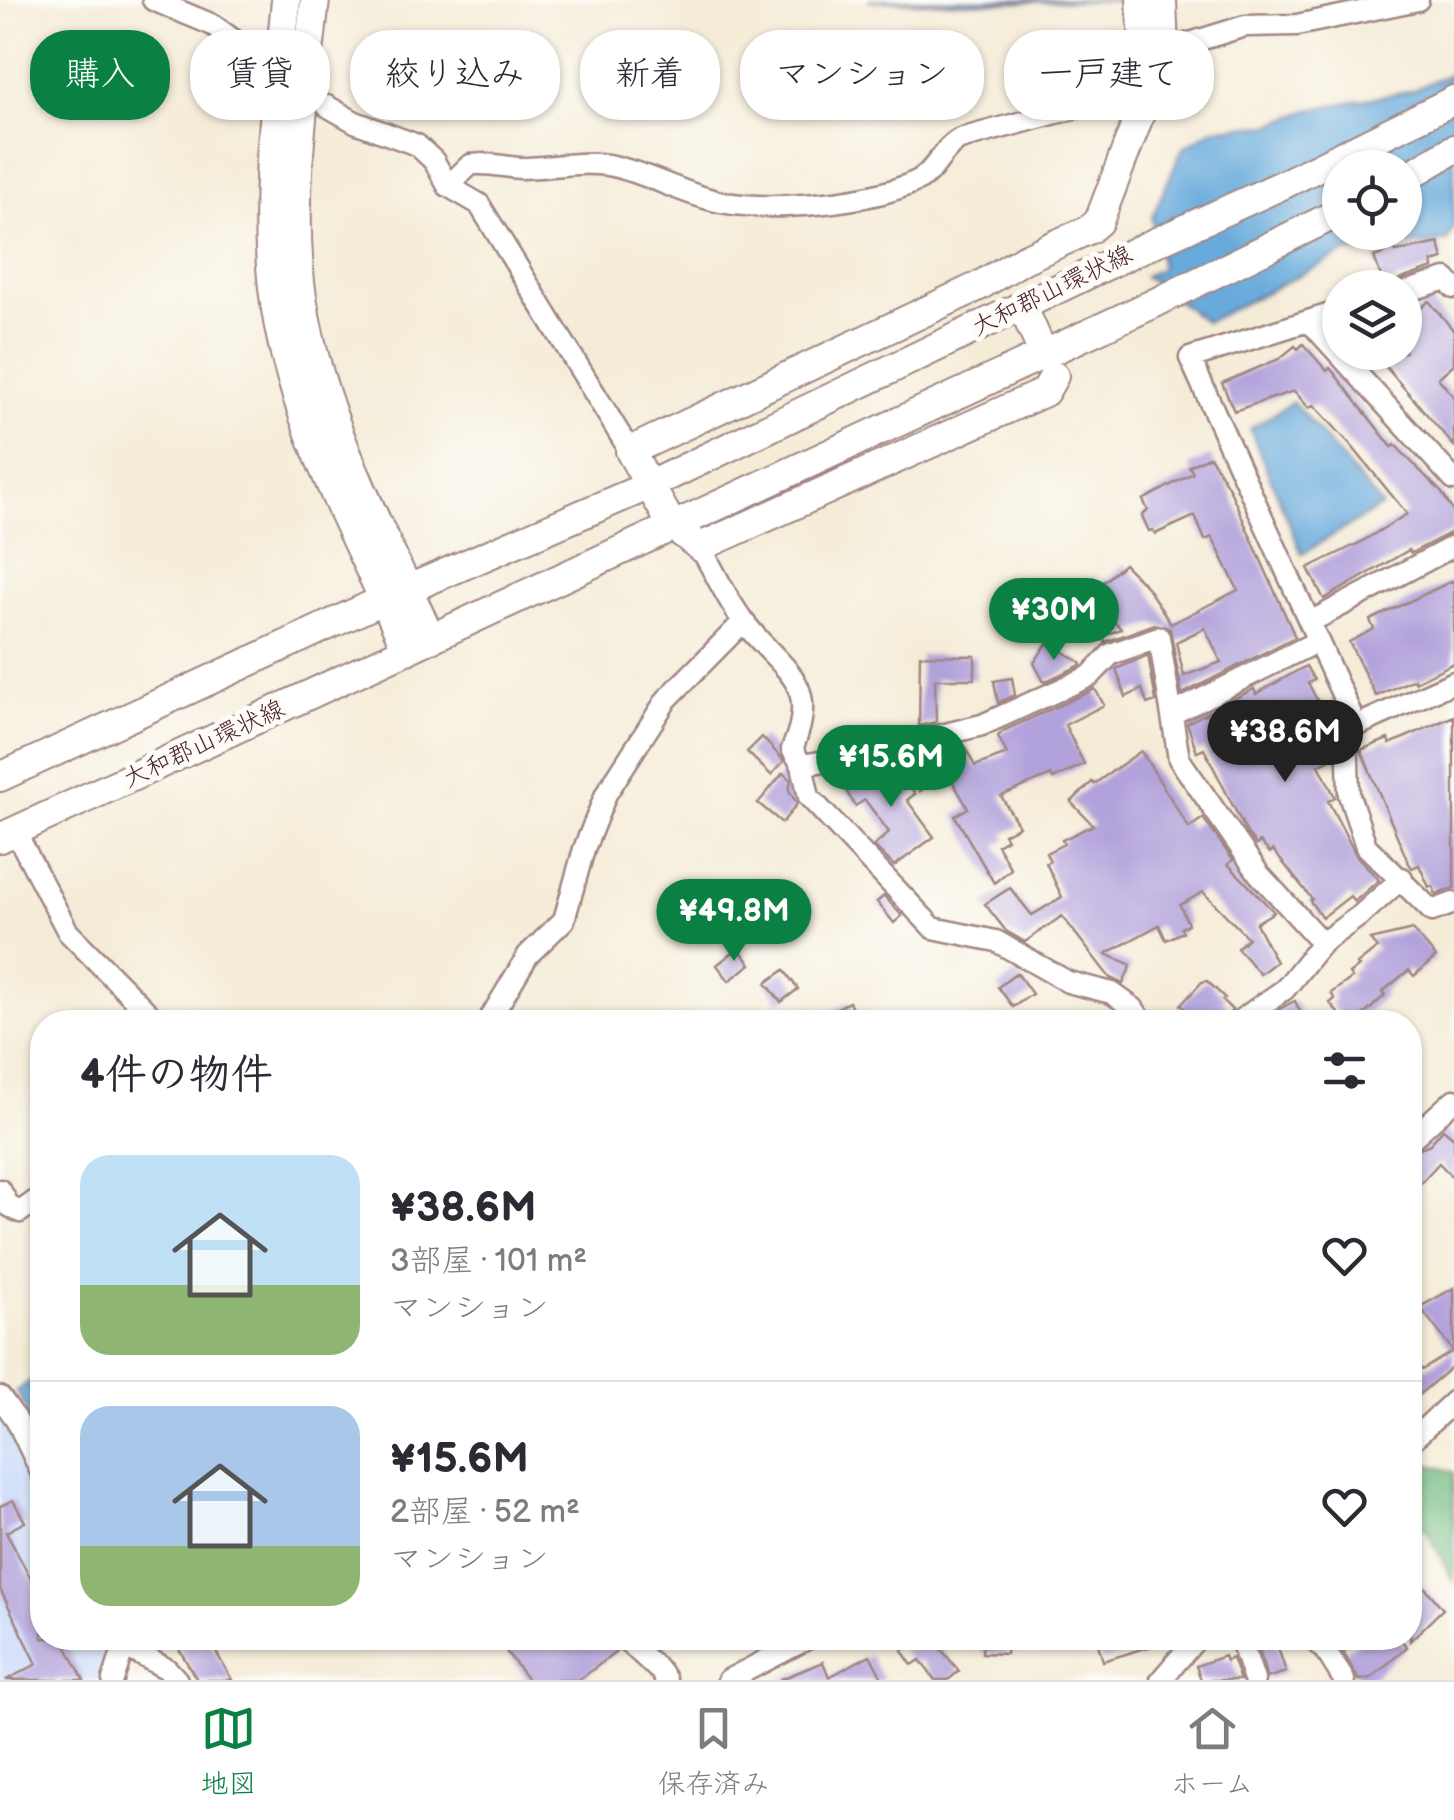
<!DOCTYPE html>
<html lang="ja">
<meta charset="utf-8">
<style>
:root{--surface:#fff;--page:#f2f2f3;--text:#2b2b33;--muted:#7c7c81;--line:#e1e1e2;--accent:#0b8043}
body{margin:0;font-family:"Balsamiq Sans","Klee One",sans-serif;background:var(--page);color:var(--text);height:100vh;display:flex;flex-direction:column;font-size:38px;white-space:nowrap}
*{box-sizing:border-box;margin:0}
p{font-size:32px;color:var(--muted)}
.icon{flex:none;width:55px;height:55px;fill:none;stroke:currentColor;stroke-width:2;stroke-linecap:round;stroke-linejoin:round}
.map{position:relative;flex:1;overflow:hidden}
.drawer{position:absolute;left:30px;top:1010px;width:1392px;height:640px;display:flex;flex-direction:column;background:var(--surface);border-radius:40px;box-shadow:0 2px 8px #0004}
.drawer>*{flex:none}
.guide{position:absolute;left:30px;top:30px;width:1395px;height:90px;display:flex;gap:20px}
.controls{position:absolute;left:1322px;top:150px;display:grid;gap:20px}
.controls a{display:grid;place-items:center;width:100px;height:100px;border-radius:50%;background:var(--surface);box-shadow:0 2px 8px #0004;font-size:50px}
.price{position:absolute;translate:-50% -85px;padding:0 22px;border-radius:35px;background:var(--accent);color:#fff;font-size:32px;line-height:65px;filter:drop-shadow(0 2px 5px #0008)}
.price::after{content:'';position:absolute;left:50%;top:60px;width:30px;height:22px;margin-left:-15px;background:inherit;clip-path:polygon(0 0,100% 0,50% 100%)}
.price.active{background:#222;color:#fff}
ul{padding:0;list-style:none}
li{display:flex;align-items:center;gap:30px;height:250px;padding:0 50px}
li+li{border-top:2px solid var(--line)}
li span{display:grid;place-items:center;flex:none;width:280px;height:200px;border-radius:30px;color:#555}
li>.icon{margin-inline-start:auto}
span .icon{width:120px;height:120px;fill:#fffc;stroke-width:1}
li b{font-size:42px}
h2{display:flex;justify-content:space-between;align-items:center;height:120px;padding:0 50px;font-size:42px}
.chip{padding:0 35px;border-radius:40px;background:var(--surface);box-shadow:0 2px 8px #0004;font-size:35px;line-height:90px}
.chip.active{background:var(--accent);color:#fff}
.tabs{display:flex;justify-content:space-around;align-items:center;height:140px;border-top:2px solid var(--line);background:var(--surface);font-size:28px;color:var(--muted)}
.tabs a{display:grid;justify-items:center;gap:5px}
.tabs .active{color:var(--accent)}
.map>svg:first-child{display:block}
.built{fill:#ccdbfa}
.forest{fill:#71bb82;stroke:#5e6d56;stroke-width:2.5}
.water{fill:#67aadc;stroke:#586484;stroke-width:2.5;fill-rule:evenodd}
.building{fill:#b2a2db;fill-rule:evenodd}
.lines{fill:none;stroke-linecap:round;stroke-linejoin:round}
.minor-casing{stroke:#a08682;stroke-width:25}
.secondary-casing{stroke:#a08682;stroke-width:32}
.minor{stroke:#fff;stroke-width:20}
.secondary{stroke:#fff;stroke-width:28}
.labels{text-anchor:middle;dominant-baseline:central;stroke-width:10;stroke-linejoin:round;paint-order:stroke}
.street-label{font-size:25px;fill:#4a1f2b;stroke:#fdfcf7}
</style>
<div class="map">
<svg width="1454" height="1680" viewBox="0 0 1454 1680">
<rect width="100%" height="100%" fill="#fdfcf7"/>
<filter id="ink" filterUnits="userSpaceOnUse"><feTurbulence type="fractalNoise" baseFrequency=".01" numOctaves="2"/><feDisplacementMap in="SourceGraphic" scale="20" xChannelSelector="R" yChannelSelector="G"/><feConvolveMatrix kernelMatrix="1 2 1 2 8 2 1 2 1" color-interpolation-filters="sRGB"/></filter>
<filter id="wash" filterUnits="userSpaceOnUse"><feTurbulence type="fractalNoise" baseFrequency=".0048" numOctaves="4" result="noise"/><feDisplacementMap in="SourceGraphic" scale="40" xChannelSelector="R" yChannelSelector="G"/><feGaussianBlur stdDeviation="2.25" result="paint"/><feColorMatrix in="noise" values="0 0 0 0 0 0 0 0 0 0 0 0 0 0 0 0 0 1.4 0 .05"/><feComposite in="paint" operator="in"/></filter>
<g filter="url(#wash)">
<rect width="100%" height="100%" fill="#f5ecd8"/>
<path class="built" d="M0,1410L42,1484V1638H109L113,1648L104,1680H0Z"/>
<path class="forest" d="M1428,1464L1454,1472V1583L1427,1530L1410,1519V1480Z"/>
<path class="water" d="M868,0H1118L965,3Z
M1454,72V227L1447,241L1344,253L1206,322L1144,276L1161,269L1152,217L1183,148L1215,128L1271,125L1309,110L1413,90ZM1340,168H1405V232H1340Z
M1293,402L1382,506L1302,554L1250,429Z
M42,1372V1440L17,1391Z"/>
<g id="blocks">
<path class="building" d="M1439,243L1443,259L1432,262L1433,268L1384,285L1374,257L1395,249L1396,252Z
M1429,301L1454,331V364L1438,378L1454,397V446L1373,352H1405V322Z
M1303,344L1327,371L1330,368L1392,447L1395,445L1442,493L1454,513V531L1411,553L1409,550L1324,599L1308,568L1361,542L1407,514L1350,444L1314,405L1309,408L1294,391L1234,411L1222,383L1279,359L1295,346L1298,349Z
M1210,456L1229,488L1295,637L1182,694L1170,629L1155,624L1105,642L1103,636L1121,629L1091,593L1124,564L1147,587L1171,624L1238,590L1212,537L1205,540L1195,516L1155,534L1153,530L1149,531L1142,516L1148,510L1143,500L1193,473L1189,466ZM1205,628L1221,662L1184,676L1176,642Z
M1454,580V663L1415,682L1414,679L1376,696L1349,642L1374,629L1370,620Z
M1048,642L1080,662L1081,665L1044,682L1034,663Z
M920,655L975,656V679H935L936,722L919,726Z
M1148,655L1156,701L1147,704L1142,689L1126,697L1116,669Z
M1306,666L1314,680L1308,683L1330,724L1321,729L1334,757L1319,765L1335,797L1328,801L1356,855L1379,880L1354,902L1350,896L1322,918L1310,901L1312,899L1273,850L1270,853L1260,842L1256,845L1247,833L1204,749L1197,752L1187,723L1254,689L1256,694Z
M1012,678L1015,695L998,703L994,681Z
M1095,689L1104,705L1065,725L1084,764L1053,779L1051,775L1001,796L1019,826L1004,834L1007,839L997,845L1011,869L994,883L955,816L968,808L951,779L938,786L935,780L920,791L919,770L965,747L975,766L1007,754L998,736L1003,731Z
M1454,716V888L1436,895L1433,886L1429,887L1419,865L1412,868L1408,862L1361,750L1388,739L1390,744Z
M762,737L784,761L771,775L747,752Z
M1141,751L1189,828L1203,818L1233,860L1228,864L1274,912L1256,923L1276,962L1260,974L1237,948L1248,938L1203,892L1180,905L1188,924L1181,928L1183,932L1166,940L1159,925L1106,954L1131,965L1123,984L1110,978L1062,916L1025,942L1006,931L985,904L1010,888L1032,915L1062,897L1046,863L1050,861L1046,853L1064,844L1062,840L1093,825L1071,802L1092,782L1094,784Z
M895,761L915,794L907,800L934,837L894,866L874,846L889,832L865,800L855,806L843,785L871,767Z
M783,773L791,780L789,790L797,804L782,823L758,803Z
M884,896L902,916L894,923L877,902Z
M1413,930L1436,957L1414,976L1409,970L1382,992L1385,995L1367,1012L1352,1022H1345L1330,1003L1335,999L1331,993L1352,978L1349,974L1359,966L1357,964L1377,948L1370,940Z
M738,948L751,964L729,981L717,965Z
M784,970L798,989L781,1002L766,983Z
M1017,973L1032,994L1013,1007L998,987Z
M1207,981L1225,998L1222,1000L1232,1010L1224,1022H1200L1181,1005L1202,982Z
M1295,1001L1305,1022H1261L1285,1006Z
M849,1002L860,1022H811Z
M1443,1129L1454,1138V1179L1439,1163L1410,1194V1153L1430,1144Z
M1454,1288V1365L1410,1402V1356L1422,1370L1453,1351L1420,1307Z
M13,1500L25,1522L6,1532L42,1600V1638H62L84,1680H6L37,1664L0,1589V1506Z
M1421,1583L1443,1609L1410,1641V1592Z
M199,1638H208L232,1680H197L179,1649Z
M496,1638H604L616,1652L579,1680H528Z
M922,1638H932L959,1671L948,1680H935L920,1660L912,1665L902,1651Z
M983,1638H1007L1006,1654L982,1653Z
M1107,1638H1165L1166,1642L1103,1661L1097,1641Z
M1256,1638H1275L1286,1672L1267,1678Z
M1366,1638H1399L1407,1647L1371,1678L1359,1680L1343,1652Z
M870,1655L883,1680H779L823,1662L829,1677Z
M1224,1656L1226,1661L1232,1658L1240,1680H1201L1196,1666Z"/>
</g>
</g>
<g filter="url(#ink)">
<use href="#blocks" fill-opacity="0" stroke="#a08682" stroke-width="2.5"/>
<g class="lines">
<g class="minor-casing">
<path id="minor" d="M153,0L213,25L256,56
M1164,51L1245,26L1297,25L1418,0
M327,106L355,122L417,145L434,161L448,186L479,204L630,451
M448,186L470,165L476,164C491,163 506,167 521,168C551,168 584,160 613,166C650,174 684,195 721,202C772,212 870,203 917,181C936,172 941,149 960,139L1086,105L1142,103
M1405,292L1446,279L1454,288
M1340,311L1190,358L1351,714L1347,730L1349,795L1366,846L1432,911L1454,903
M1309,321L1454,480
M700,547C715,572 727,600 744,622C781,671 822,680 792,749L802,765L809,797L933,928L996,941L1068,982L1112,993L1133,1008L1143,1022
M1310,622L1454,546
M1172,714L1318,641
M1347,730L1454,682
M802,765L865,754L982,725L1090,676L1111,654L1159,637L1179,759L1259,874L1322,943
M15,831L68,932L157,1022
M488,1022L528,955L564,920L584,849L606,794L667,699L743,622
M1238,1022L1285,989L1322,943L1362,914L1402,878
M1410,1140L1454,1100
M0,1190L9,1206L20,1212L42,1196
M0,1397L16,1419L42,1474
M1410,1442L1454,1401
M624,1638L661,1672L666,1680
M1313,1638L1326,1651L1344,1680
M1242,1644L1254,1680
M124,1646L167,1669L177,1680
M113,1680L124,1646L120,1638
M728,1680L809,1638
M1161,1680L1197,1638"/>
</g>
<g class="secondary-casing">
<path id="secondary" d="M286,0C277,95 262,193 273,288C288,419 355,532 407,650
M315,0C305,93 290,188 300,282C315,409 379,525 431,639
M1141,0L1147,83
M1405,178L1454,149
M1027,317L1040,346
M1054,376L1045,392L700,547L672,525L630,451L979,286L1024,259L1090,229L1099,221L1164,51L1162,0
M0,777L385,599L650,485L1132,253L1282,185L1454,100
M0,838L1157,302L1340,212"/>
</g>
<use href="#minor" class="minor"/>
<use href="#secondary" class="secondary"/>
</g>
</g>
<g class="labels">
<g class="street-label">
<text transform="translate(1052 291) rotate(-26)">大和郡山環状線</text>
<text transform="translate(204 744) rotate(-25)">大和郡山環状線</text>
</g>
</g>
</svg>
<div class="controls">
<a><svg class="icon" aria-label="locate" viewBox="0 0 24 24"><circle cx="12" cy="12" r="6"/><path d="M12 2v4M12 18v4M2 12h4M18 12h4"/></svg></a>
<a><svg class="icon" aria-label="layers" viewBox="0 0 24 24"><path d="M12 4l9 5-9 5-9-5zM3 14l9 5 9-5"/></svg></a>
</div>
<b class="price" style="left:1054px;top:663px">¥30M</b>
<b class="price active" style="left:1285px;top:785px">¥38.6M</b>
<b class="price" style="left:891px;top:810px">¥15.6M</b>
<b class="price" style="left:734px;top:964px">¥49.8M</b>
<div class="guide">
<a class="chip active">購入</a>
<a class="chip">賃貸</a>
<a class="chip">絞り込み</a>
<a class="chip">新着</a>
<a class="chip">マンション</a>
<a class="chip">一戸建て</a>
</div>
<section class="drawer">
<h2>4件の物件<svg class="icon" aria-label="filters" viewBox="0 0 24 24"><path d="M4 7h16M4 17h16"/><circle cx="9" cy="7" r="2"/><circle cx="15" cy="17" r="2"/></svg></h2>
<ul>
<li><span style="background:linear-gradient(#bfe0f5 65%,#8fb573 0)"><svg class="icon" aria-label="home" viewBox="0 0 24 24"><path d="M3 11l9-7 9 7M6 9v11h12V9"/></svg></span><div><b>¥38.6M</b><p>3部屋 · 101 m²</p><p>マンション</p></div><svg class="icon" aria-label="heart" viewBox="0 0 24 24"><path d="M12 20l-8-8c-3-5 5-10 8-4 3-6 11-1 8 4z"/></svg></li>
<li><span style="background:linear-gradient(#a9c7e8 70%,#8fb573 0)"><svg class="icon" aria-label="home" viewBox="0 0 24 24"><path d="M3 11l9-7 9 7M6 9v11h12V9"/></svg></span><div><b>¥15.6M</b><p>2部屋 · 52 m²</p><p>マンション</p></div><svg class="icon" aria-label="heart" viewBox="0 0 24 24"><path d="M12 20l-8-8c-3-5 5-10 8-4 3-6 11-1 8 4z"/></svg></li>
</ul>
</section>
</div>
<nav class="tabs">
<a class="active"><svg class="icon" aria-label="map" viewBox="0 0 24 24"><path d="M3 6l6-2 6 2 6-2v14l-6 2-6-2-6 2zM9 4v14M15 6v14"/></svg>地図</a>
<a><svg class="icon" aria-label="saved" viewBox="0 0 24 24"><path d="M7 4h10v16l-5-4-5 4z"/></svg>保存済み</a>
<a><svg class="icon" aria-label="home" viewBox="0 0 24 24"><path d="M3 11l9-7 9 7M6 9v11h12V9"/></svg>ホーム</a>
</nav>
